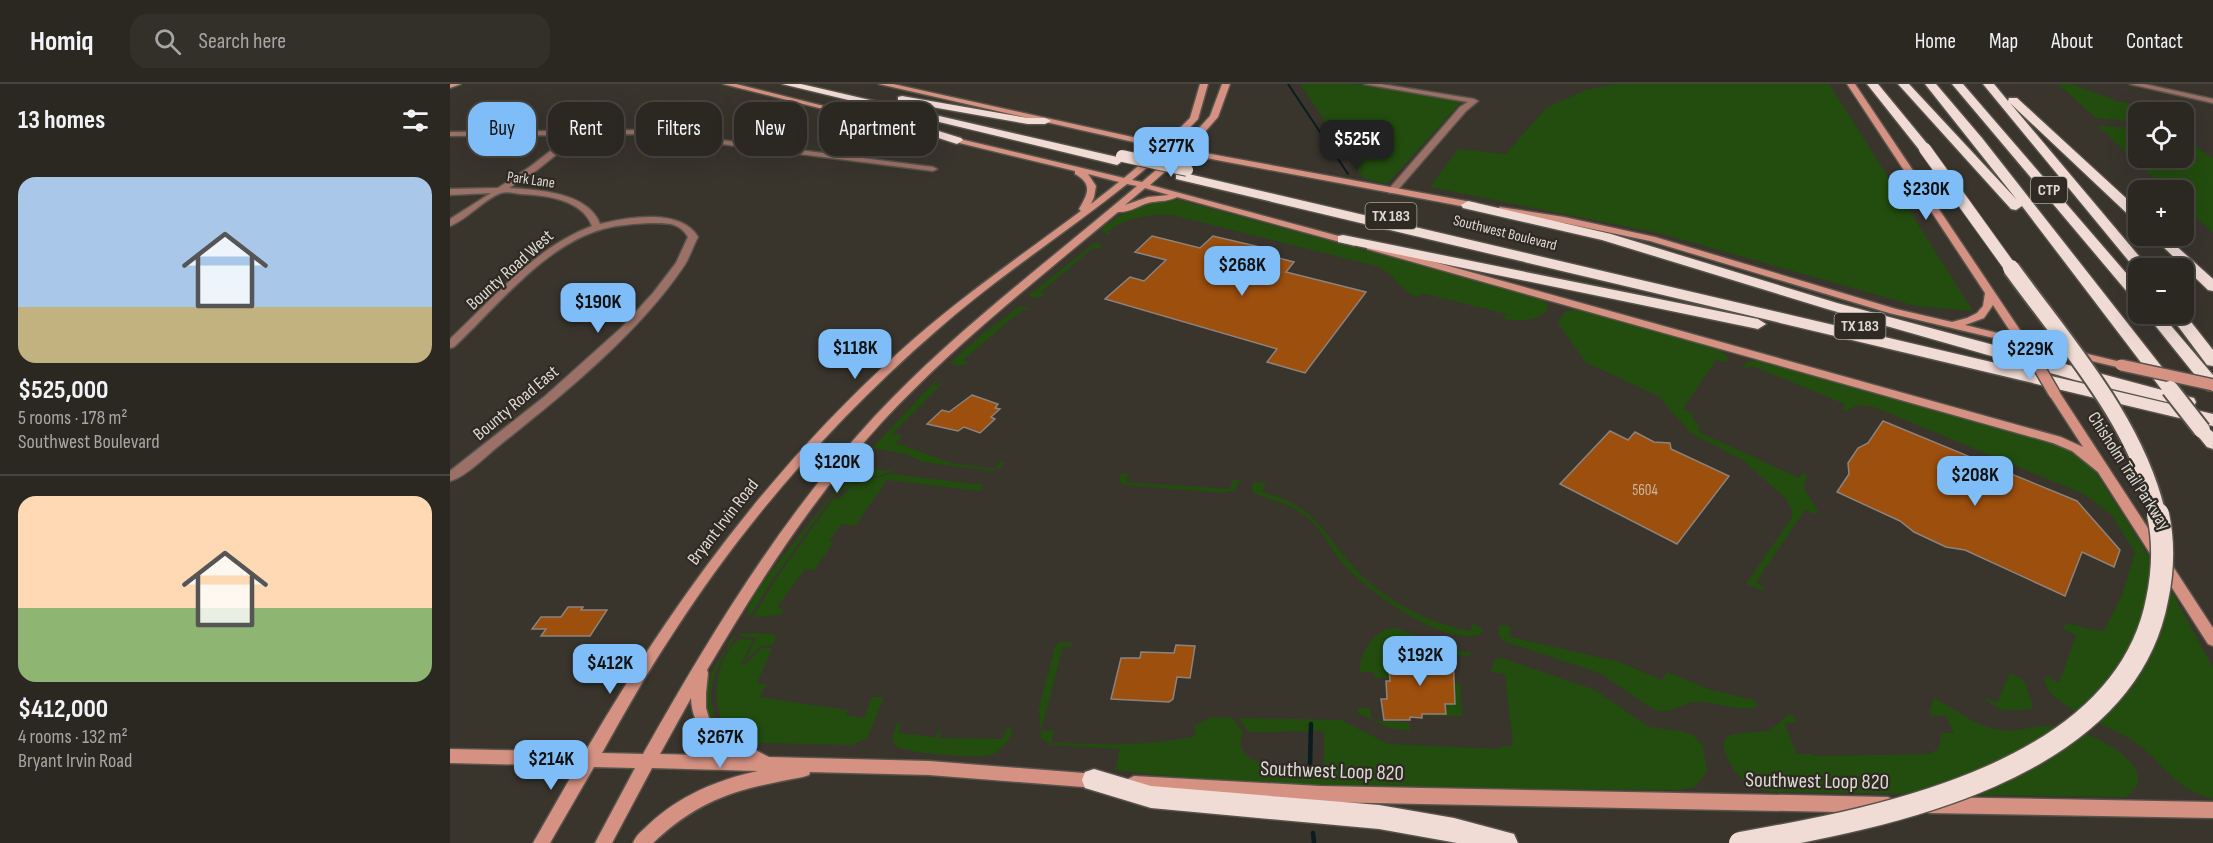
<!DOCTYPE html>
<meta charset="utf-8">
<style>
:root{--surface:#2b2822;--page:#33302a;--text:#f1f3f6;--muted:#a6a6a5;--line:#474440;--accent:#7fbdf9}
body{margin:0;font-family:"Sofia Sans Condensed",sans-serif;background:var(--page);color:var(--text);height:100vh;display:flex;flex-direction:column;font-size:22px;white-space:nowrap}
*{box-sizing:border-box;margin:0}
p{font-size:20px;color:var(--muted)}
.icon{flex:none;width:33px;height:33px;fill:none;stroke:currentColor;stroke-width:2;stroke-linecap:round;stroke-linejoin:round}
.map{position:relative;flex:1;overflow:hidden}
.panel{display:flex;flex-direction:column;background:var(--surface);width:450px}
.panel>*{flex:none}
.guide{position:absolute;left:18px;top:18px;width:570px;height:54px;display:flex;gap:12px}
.tools{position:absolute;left:1678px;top:18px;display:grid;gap:12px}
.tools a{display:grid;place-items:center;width:66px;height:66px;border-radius:12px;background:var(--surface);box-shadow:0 6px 24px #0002,0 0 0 2px var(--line);font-size:30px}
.price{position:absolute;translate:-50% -51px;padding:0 14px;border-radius:12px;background:var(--accent);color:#111;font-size:20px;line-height:39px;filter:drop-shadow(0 2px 3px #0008)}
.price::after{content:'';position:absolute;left:50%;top:36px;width:18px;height:14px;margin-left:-9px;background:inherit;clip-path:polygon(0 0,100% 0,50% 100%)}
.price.current{background:#222;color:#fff}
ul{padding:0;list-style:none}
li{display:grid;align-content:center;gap:12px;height:318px;padding:0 18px}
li+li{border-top:2px solid var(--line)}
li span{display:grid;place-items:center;height:186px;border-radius:18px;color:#555}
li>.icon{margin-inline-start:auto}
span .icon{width:108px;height:108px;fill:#fffc;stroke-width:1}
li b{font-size:26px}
h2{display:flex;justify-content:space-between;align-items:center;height:72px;padding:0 18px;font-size:26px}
.tag{padding:0 21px;border-radius:18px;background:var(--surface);box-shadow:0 6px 24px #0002,0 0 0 2px var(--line);font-size:21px;line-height:54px}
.tag.current{background:var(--accent);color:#111}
header{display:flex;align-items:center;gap:36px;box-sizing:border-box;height:84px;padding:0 30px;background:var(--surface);border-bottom:2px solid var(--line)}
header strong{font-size:28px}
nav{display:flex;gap:33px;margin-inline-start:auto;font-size:21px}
.search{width:420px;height:54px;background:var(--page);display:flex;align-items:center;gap:15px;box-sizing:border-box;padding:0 21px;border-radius:18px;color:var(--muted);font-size:22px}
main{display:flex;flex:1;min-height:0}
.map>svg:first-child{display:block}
.green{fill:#224d0e}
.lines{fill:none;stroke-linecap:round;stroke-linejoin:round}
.stream-far1{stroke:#0a1c20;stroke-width:2}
.stream{stroke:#0a1c20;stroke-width:4.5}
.building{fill:#9d4f0d;stroke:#8d837d;stroke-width:1.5}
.street-casing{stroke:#57534b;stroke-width:3}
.secondary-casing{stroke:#57534b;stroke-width:3}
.highway-casing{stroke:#57534b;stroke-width:3}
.street{fill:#9b7167;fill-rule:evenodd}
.secondary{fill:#d59282;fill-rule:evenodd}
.highway{fill:#f0dbd5;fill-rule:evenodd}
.secondary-bridge-casing{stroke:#57534b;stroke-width:14;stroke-linecap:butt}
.highway-bridge-far2-casing{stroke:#57534b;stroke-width:14;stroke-linecap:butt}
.highway-bridge-far1-casing{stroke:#57534b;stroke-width:20;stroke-linecap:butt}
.highway-bridge-casing{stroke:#57534b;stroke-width:25;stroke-linecap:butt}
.secondary-bridge{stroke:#d59282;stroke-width:11}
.highway-bridge-far2{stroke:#f0dbd5;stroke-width:12}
.highway-bridge-far1{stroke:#f0dbd5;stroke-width:16}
.highway-bridge{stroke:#f0dbd5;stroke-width:22}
.labels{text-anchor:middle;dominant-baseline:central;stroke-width:4.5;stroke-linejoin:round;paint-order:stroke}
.far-street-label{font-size:15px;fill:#dddad5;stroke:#2f2b23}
.number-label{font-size:15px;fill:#cdb7a3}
.shield{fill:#2f2b23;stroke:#a9a6a0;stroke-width:1.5}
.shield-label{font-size:16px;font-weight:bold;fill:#dddad5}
.street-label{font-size:18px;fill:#dddad5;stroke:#2f2b23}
.near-street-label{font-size:21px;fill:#dddad5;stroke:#2f2b23}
</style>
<header>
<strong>Homiq</strong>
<div class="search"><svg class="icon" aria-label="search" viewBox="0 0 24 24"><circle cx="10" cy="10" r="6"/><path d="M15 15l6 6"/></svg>Search here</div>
<nav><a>Home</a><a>Map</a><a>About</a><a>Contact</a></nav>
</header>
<main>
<section class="panel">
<h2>13 homes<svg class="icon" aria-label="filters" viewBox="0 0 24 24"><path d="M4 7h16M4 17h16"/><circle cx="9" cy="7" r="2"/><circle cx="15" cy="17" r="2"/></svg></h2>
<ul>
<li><span style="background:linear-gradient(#a9c7e8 70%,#c2b280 0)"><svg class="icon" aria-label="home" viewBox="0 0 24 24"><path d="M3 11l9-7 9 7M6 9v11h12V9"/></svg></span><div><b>$525,000</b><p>5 rooms · 178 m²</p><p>Southwest Boulevard</p></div></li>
<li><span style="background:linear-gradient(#ffd9b3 60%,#8fb573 0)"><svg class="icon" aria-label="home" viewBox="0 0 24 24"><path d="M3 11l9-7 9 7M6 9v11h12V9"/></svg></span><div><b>$412,000</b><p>4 rooms · 132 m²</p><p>Bryant Irvin Road</p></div></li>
</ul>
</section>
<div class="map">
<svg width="1763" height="759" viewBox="0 0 1763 759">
<rect width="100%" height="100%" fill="#39352d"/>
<path class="green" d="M850,0H902L1014,15L937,100L913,94Z
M1168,0H1379L1523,227L1466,222L1209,149L980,103L1008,65L1056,70L1096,24L1136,6Z
M1608,0H1622L1664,16L1711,28H1689V38L1646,34Z
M1648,42L1689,44V74H1734V55L1763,74V149L1734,122V106H1717Z
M729,116L1087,213L1096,218L1098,224C1088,239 1069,237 1053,235L1056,230L972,209L969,213C950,208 945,190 927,182L723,131C702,130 673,134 657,148L661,149L659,151L651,147C654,140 659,140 664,136C682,121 705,117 729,116Z
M644,159L651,160L650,165L643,164L590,209L596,211L586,214L578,212Z
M570,222L582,225L572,226L513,276L519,279L509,282L500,279L531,251Z
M1130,225L1270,266L1278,274L1277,278L1266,276L1233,325L1242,329L1243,336L1250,342L1247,347L1349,394L1354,389L1357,391L1354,404L1368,427L1365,430L1355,426L1306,498L1314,503L1315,507L1296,500L1342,433V426L1336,415L1294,377L1241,349L1208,312L1135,278L1108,239L1114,228Z
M1313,276L1604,358L1621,365L1642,382L1724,512L1763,584V714C1726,706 1716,683 1689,661C1663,642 1627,634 1604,612C1598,607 1594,601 1595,592L1609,599L1626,551L1614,545L1613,541C1626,537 1639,549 1654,546L1672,511L1685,468L1661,430L1634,410L1424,323L1409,321L1395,327L1392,324L1395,320L1302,282L1297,285L1292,282L1299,277Z
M490,292L484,301L487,302L496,296L442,350L452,352L446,359L502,379L545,385L550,377L555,378L550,384L542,387L472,378L456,370L422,364Z
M416,384L444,387L406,398L386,412L405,386Z
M400,388L325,492L300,532L298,531V523L315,495Z
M671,389L678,390L676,398L780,405L783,395L790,396L785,406L773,409L674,401L669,396Z
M440,390L534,401L530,407L437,396L405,442L391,440L379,457L384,458L364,486L355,485L327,523L333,525L331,531L303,533L328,492L384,414L389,415L404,400Z
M803,398L816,399L812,408C867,423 868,444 902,481C932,515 976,539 1020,547L1023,539L1032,545L1031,550C994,564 916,506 892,479C881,465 873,447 859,435C843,420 825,418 806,410L802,407Z
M1049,541L1060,542L1061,553L1169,578L1212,596L1217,588L1258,605L1304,616L1308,622C1300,629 1265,619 1252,618C1236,616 1223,630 1206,627L1150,589L1053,557L1049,552Z
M940,544L949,545L984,560L1022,570L1020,572L990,570L989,572L949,573V584L940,585V594H925L924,588H910C908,572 924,547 940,544Z
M320,549L326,552L323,561L311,562L294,578L307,554L292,553L290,550Z
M287,551C270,577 252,604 266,635L262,638C250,612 259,587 275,568C280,561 276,557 287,551Z
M290,555L303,556L291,581L296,580L312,564H322L307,599L317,600L309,613L398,626L396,631L414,634L422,613H434L417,654L402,661L308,659L285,655L266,643L272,635C260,613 268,569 290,555Z
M610,558H620L624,563H613L591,647H604L601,659C650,660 698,663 745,652L744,641L762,633L782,634L793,648C777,690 851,681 874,682V647L799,648L788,634L891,636L938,660L1050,665L1052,662H1063L1055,590L1040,587L1046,575L1051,574L1145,606L1199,643L1232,647L1244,652L1253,662L1257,688L1245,703L1229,706C1041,704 851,710 665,686L670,665L602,661L591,654L590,628H588L605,562Z
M1560,589L1573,596L1583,621L1582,625C1563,627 1546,630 1535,613L1547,619Z
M1004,599H1010L1012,632H972L996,630L995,620H1005Z
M1484,614C1503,624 1524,641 1545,645C1565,650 1588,640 1609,642C1632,645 1700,673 1686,704L1676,713H1670L1321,708C1305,704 1291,697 1282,683C1257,640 1294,652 1316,647C1325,644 1331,637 1338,630L1344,632L1347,638L1334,639L1347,670H1362L1363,672L1479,670L1489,664L1491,649H1504L1496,632H1482L1479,627Z
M908,624H920L922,636L925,637L959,638L960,647L939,644L908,629Z
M451,638L449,649L485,653L492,642L489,654L552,655L557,643L561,644L562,648C558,659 551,667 540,671C527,675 459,669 447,663L442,656L446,641Z"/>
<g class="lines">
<path class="stream-far1" d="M838,0L898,90"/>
<path class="stream" d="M860,681L861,640
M863,749L864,759"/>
</g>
<path class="building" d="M702,152L750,164L763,152L814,164L809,169L844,178L836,188L916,208L855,289L817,278L827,265L655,215L680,193L694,197L716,176L685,168Z
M522,311L548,320L545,324L550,325L541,333L545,335L530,349L514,343L508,347L477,340L492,326L499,328Z
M1433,337L1627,417L1670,466L1664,483L1632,468L1615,512L1515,466L1496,463L1464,448L1450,437L1387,408L1399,390L1398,379L1408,364L1418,359Z
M1160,347L1178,356L1185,348L1204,358L1220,359L1221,365L1279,392L1227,460L1110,400Z
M118,523H133L131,526H157L140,552H91L96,545H82L91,533H111Z
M726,561L745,562L740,594L727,593L723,615L719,618L661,615L671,574H690L691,568L724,569Z
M1003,570L1005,620H995L996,630H972V634L960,633V636H934L931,615H937L936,597H940L939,584H949L948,573Z"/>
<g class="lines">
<g class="street-casing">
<path id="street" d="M914,0H931L1024,15L1028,17L1016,27L945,109H939V105L1010,23L1018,18Z
M1680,0H1694L1763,15V19Z
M192,46L483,83L487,85L483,87L192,50L131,51L87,86L59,104C88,106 138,108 150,140C178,133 231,124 248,153C243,162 240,173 234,182C189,249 114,310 51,360C38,370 16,393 0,397V387L94,313L171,244L203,209L226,179L238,153C229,137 214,139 198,139C183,140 167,141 153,145C94,161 47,223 4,263L0,264V255C44,214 84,164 142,142C132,115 95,111 70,110C64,109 56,107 51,109C34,115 18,135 0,142V135L41,109L0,111V105L48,104L81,82L121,51L0,52V48Z"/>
</g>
<g class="secondary-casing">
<path id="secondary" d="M0,0H11L0,4Z
M273,0H286L481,49L477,51Z
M429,0H443L714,60L740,34L750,0H758L748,35L722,62L731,64L760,32L772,0H780L768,33L739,66L1027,119L1031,122L1027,125L735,70L700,101L907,157L909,159L904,162L901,161L727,113C720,117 711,117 702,118C691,120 680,129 668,128C588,195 505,260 433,337C364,412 309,498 257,586L258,589L256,609V624L259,634L265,642L288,657L319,673L479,677L646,690L652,692L654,697L652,702L646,704L479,691L360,688L359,691L353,693C289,705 252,713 203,759H183C186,751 192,747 198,741C229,712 266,696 308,687L202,684L162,759H145L185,684L144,683L100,759H83L127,682L0,679V665L135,668C222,519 319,386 448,269C505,217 569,173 631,127L629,125C638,110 643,100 625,90V87L493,55V51L674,94L710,64ZM718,66L727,68L692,98L682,96ZM638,90L669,98L641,120L644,113L646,102ZM677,100L687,102C599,177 503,248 424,333C331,434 260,551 193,670L152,669C175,628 198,587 224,548C296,436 386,334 486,247C546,194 614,150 677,100ZM695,104L719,111L698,113L675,121ZM241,614C242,644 261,660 287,672L210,670Z
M1397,0H1405L1576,255L1675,279L1676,281L1675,283L1671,284L1579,262L1575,264L1569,260L1439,229L1200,157L1114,139L1050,129L1046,126L1050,123L1114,133L1205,153L1446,225L1502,238L1517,234L1527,229L1533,222L1535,209ZM1543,221L1564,253L1515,241L1534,234Z
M920,160L1611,353L1633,363L1598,309L1600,306H1608L1763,544V562L1758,560L1648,388L1622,367L1603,359L917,165V161Z
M684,692L870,702L1438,713L1444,716L1446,721L1444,726L1438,729L870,718L684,708L678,705L676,700L678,695Z
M1479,713L1763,718V734L1479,729L1473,726L1471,721L1473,716Z"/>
</g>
<g class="highway-casing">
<path id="highway" d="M332,0H351L667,73L673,77L667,81Z
M1417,0H1428L1479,62V68H1471Z
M1448,0H1459L1567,116L1475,0H1486L1532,54L1726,301L1728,305L1724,309L1744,314L1746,318L1744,322L1738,323L1625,296L1377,225L1152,156L1013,124L1011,121L1018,117L1161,150L1387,219L1712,306L1572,122L1566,126L1561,125Z
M1502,0H1513L1689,204V217L1684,216Z
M1533,0H1544L1558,17L1559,14H1567L1689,126V137L1684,136L1560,19L1699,184L1687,187Z
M452,12L578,34H595L601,37L595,40H578L448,17V13Z
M437,31L511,54L513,56L507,60L433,36L431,34Z
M730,88L1763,330V342L726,95V89Z
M893,151L1308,235L1316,240L1308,245L888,158V152Z
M1702,152H1715L1763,195V207L1758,206Z
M1734,229L1763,266V282L1757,281L1719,230Z
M1696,230H1711L1763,291V307L1757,306Z
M1752,340L1763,348V365L1757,363L1743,346Z
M644,685L701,702L929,721L1004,734L1064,750L1068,759H1007L929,745L701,724L635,704L632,696L635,688Z"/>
</g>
<use href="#street" class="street"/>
<use href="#secondary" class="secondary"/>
<use href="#highway" class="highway"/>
<g class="secondary-bridge-casing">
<path id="secondary-bridge" d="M1582,271L1604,309
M1671,281L1763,301"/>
</g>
<g class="highway-bridge-far2-casing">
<path id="highway-bridge-far2" d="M1475,65L1562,186
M672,72L737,86"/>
</g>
<g class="highway-bridge-far1-casing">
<path id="highway-bridge-far1" d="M1561,184C1616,260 1687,338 1708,432
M1720,305L1752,346"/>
</g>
<g class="highway-bridge-casing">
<path id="highway-bridge" d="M1290,759C1434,734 1674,688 1707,516C1713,488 1714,458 1708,430"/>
</g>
<use href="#secondary-bridge" class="secondary-bridge"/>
<use href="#highway-bridge-far2" class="highway-bridge-far2"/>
<use href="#highway-bridge-far1" class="highway-bridge-far1"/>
<use href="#highway-bridge" class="highway-bridge"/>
</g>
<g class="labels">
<g class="far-street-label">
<text transform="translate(81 96) rotate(8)">Park Lane</text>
<text transform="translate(1055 149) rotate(14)">Southwest Boulevard</text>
</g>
<g class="number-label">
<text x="1195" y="406">5604</text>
</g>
<g class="shield">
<rect x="1581" y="93" width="36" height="26" rx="4.5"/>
<rect x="915.5" y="119" width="51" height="26" rx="4.5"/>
<rect x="1384.5" y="229" width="51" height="26" rx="4.5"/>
</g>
<g class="shield-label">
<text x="1599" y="106">CTP</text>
<text x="941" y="132">TX 183</text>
<text x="1410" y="242">TX 183</text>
</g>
<g class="street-label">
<text transform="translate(60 186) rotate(-42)">Bounty Road West</text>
<text transform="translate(66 319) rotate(-40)">Bounty Road East</text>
<text transform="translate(1679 387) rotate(57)">Chisholm Trail Parkway</text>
<text transform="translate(273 438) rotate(-52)">Bryant Irvin Road</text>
</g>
<g class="near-street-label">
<text transform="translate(882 687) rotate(2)">Southwest Loop 820</text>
<text transform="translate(1367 697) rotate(1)">Southwest Loop 820</text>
</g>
</g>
</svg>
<div class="tools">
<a><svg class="icon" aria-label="locate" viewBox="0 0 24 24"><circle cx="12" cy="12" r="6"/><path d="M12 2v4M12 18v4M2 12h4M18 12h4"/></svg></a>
<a>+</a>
<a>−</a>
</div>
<b class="price current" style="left:907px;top:87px">$525K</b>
<b class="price" style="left:721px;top:94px">$277K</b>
<b class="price" style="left:1476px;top:137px">$230K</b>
<b class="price" style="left:792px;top:213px">$268K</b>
<b class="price" style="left:148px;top:250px">$190K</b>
<b class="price" style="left:405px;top:296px">$118K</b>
<b class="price" style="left:1580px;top:297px">$229K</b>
<b class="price" style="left:387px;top:410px">$120K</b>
<b class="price" style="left:1525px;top:423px">$208K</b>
<b class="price" style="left:970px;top:603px">$192K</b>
<b class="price" style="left:160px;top:611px">$412K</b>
<b class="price" style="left:270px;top:685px">$267K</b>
<b class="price" style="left:101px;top:707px">$214K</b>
<div class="guide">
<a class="tag current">Buy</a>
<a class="tag">Rent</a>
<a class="tag">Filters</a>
<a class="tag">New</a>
<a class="tag">Apartment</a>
</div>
</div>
</main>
